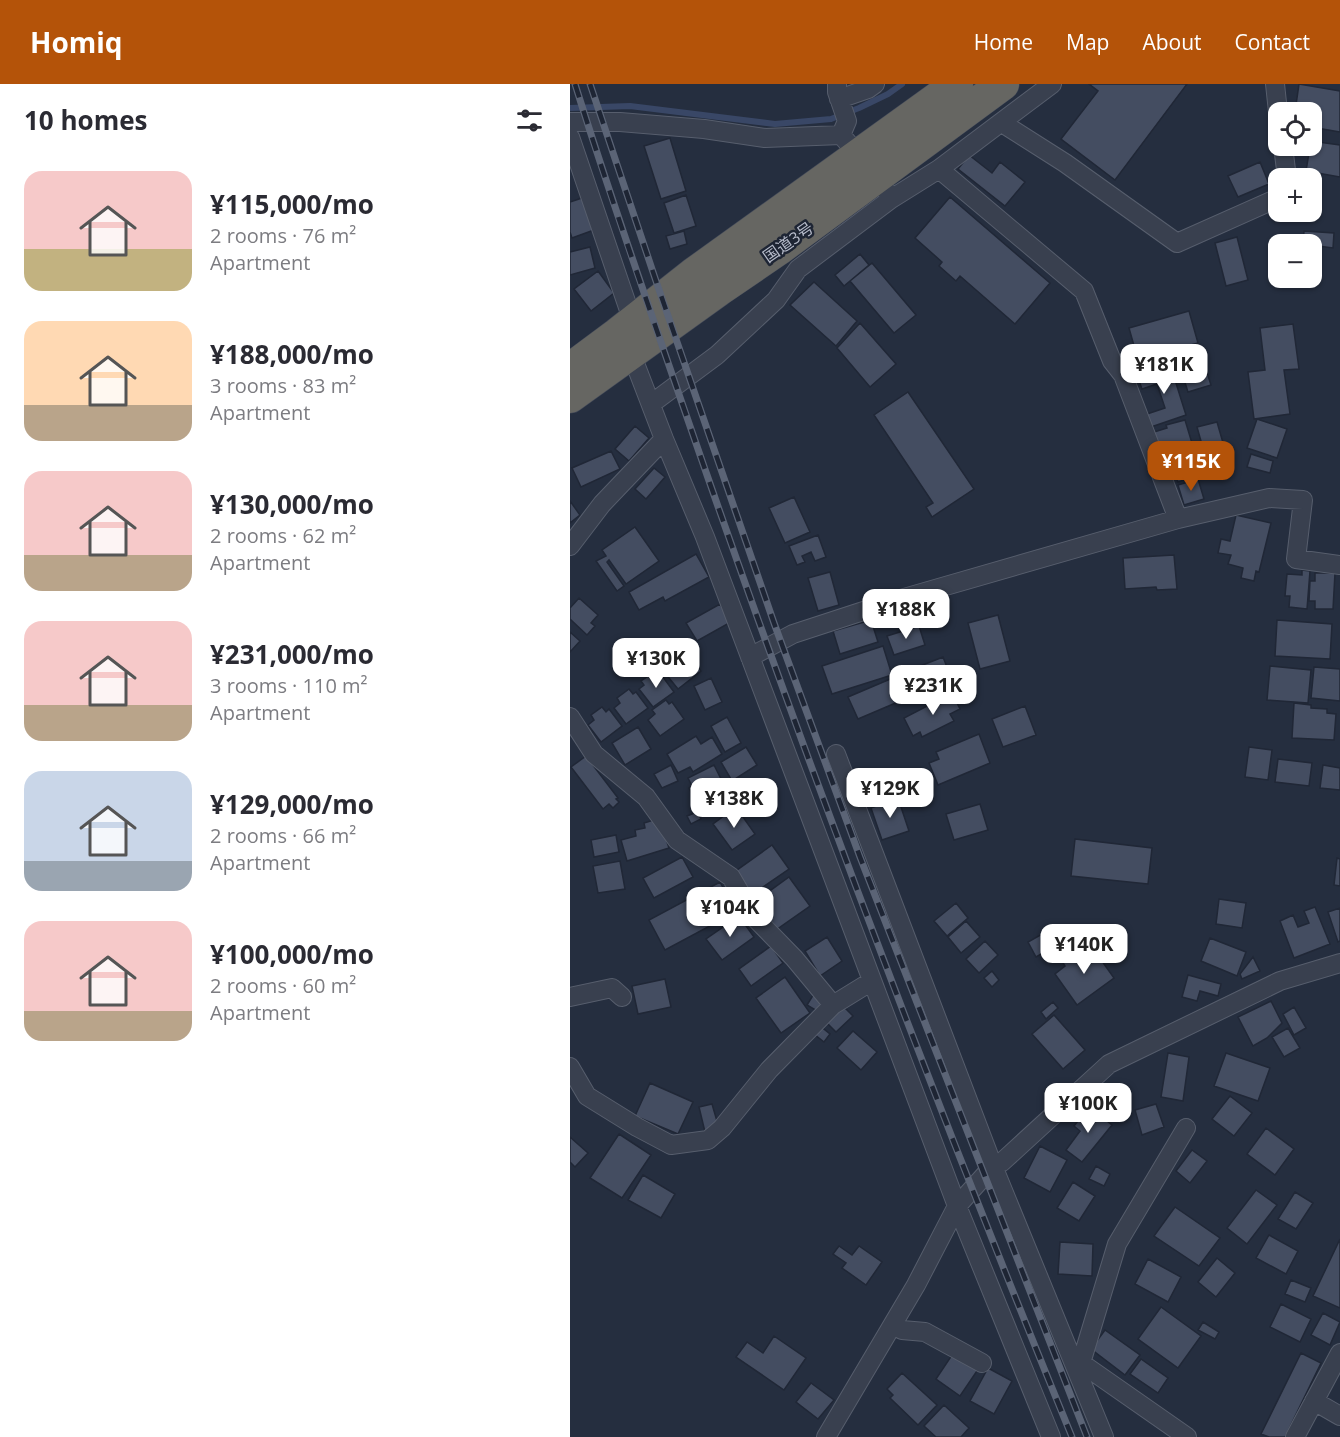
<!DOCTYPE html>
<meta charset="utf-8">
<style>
:root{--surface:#fff;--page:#f2f2f3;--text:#2b2b33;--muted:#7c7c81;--accent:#b45309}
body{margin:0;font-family:"Open Sans","Noto Sans JP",sans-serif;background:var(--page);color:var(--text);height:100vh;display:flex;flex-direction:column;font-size:22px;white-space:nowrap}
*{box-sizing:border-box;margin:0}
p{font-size:20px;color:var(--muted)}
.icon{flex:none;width:33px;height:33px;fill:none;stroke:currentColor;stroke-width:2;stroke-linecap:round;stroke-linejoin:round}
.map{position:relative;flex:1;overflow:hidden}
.sheet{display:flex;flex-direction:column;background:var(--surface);width:570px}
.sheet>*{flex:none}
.controls{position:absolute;left:698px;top:18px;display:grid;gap:12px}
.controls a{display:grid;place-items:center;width:54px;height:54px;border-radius:12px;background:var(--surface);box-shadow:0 2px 4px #0004;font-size:30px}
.price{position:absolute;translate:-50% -51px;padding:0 14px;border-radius:12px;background:#fff;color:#222;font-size:20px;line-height:39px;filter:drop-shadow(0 2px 3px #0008)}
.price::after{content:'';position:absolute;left:50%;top:36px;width:18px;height:14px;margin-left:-9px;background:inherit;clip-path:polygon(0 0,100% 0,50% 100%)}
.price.selected{background:var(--accent);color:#fff}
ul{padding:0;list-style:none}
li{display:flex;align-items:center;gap:18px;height:150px;padding:0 24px}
li span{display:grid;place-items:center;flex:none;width:168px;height:120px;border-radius:18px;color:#555}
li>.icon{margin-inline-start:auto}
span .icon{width:72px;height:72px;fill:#fffc;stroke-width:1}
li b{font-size:26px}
h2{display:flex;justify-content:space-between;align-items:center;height:72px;padding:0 24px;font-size:26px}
header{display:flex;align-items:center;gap:36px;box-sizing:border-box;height:84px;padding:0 30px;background:var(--accent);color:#fff}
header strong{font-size:28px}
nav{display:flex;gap:33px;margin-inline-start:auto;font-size:21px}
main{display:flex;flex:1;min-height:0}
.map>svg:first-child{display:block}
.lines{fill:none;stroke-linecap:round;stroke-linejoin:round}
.stream{stroke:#394766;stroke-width:6}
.building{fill:#444d61;stroke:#202736;stroke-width:1.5}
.minor-casing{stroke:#575e6d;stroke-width:20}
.trunk-casing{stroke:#444b5a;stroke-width:33}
.minor{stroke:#39404f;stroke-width:18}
.trunk{stroke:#666662;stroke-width:32}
.rail-casing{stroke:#5b6476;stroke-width:7}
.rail{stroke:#1e2534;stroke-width:4.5;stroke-dasharray:14;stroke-linecap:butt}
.labels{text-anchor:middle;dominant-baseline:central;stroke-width:5;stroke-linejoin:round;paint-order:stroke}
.street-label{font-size:16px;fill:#b6bbca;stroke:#1e2534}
</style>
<header>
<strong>Homiq</strong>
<nav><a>Home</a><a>Map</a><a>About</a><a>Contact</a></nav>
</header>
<main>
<section class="sheet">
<h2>10 homes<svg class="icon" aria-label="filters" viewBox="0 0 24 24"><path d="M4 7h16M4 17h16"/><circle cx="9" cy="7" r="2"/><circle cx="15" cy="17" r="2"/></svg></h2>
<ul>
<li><span style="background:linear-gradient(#f6c9c9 65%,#c2b280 0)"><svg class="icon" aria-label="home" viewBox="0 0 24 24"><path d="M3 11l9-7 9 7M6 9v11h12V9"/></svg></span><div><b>¥115,000/mo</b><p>2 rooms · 76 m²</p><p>Apartment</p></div></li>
<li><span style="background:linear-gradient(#ffd9b3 70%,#b9a48a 0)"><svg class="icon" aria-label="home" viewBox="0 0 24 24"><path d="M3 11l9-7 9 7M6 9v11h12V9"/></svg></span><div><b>¥188,000/mo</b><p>3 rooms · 83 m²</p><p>Apartment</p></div></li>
<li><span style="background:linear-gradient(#f6c9c9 70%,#b9a48a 0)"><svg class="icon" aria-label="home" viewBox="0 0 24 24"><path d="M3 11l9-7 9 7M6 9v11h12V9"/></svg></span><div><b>¥130,000/mo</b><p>2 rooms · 62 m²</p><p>Apartment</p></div></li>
<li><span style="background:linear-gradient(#f6c9c9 70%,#b9a48a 0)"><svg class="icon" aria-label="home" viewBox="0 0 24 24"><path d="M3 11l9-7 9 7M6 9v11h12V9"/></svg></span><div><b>¥231,000/mo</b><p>3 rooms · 110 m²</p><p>Apartment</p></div></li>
<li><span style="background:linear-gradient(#c9d6e8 75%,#9aa5b1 0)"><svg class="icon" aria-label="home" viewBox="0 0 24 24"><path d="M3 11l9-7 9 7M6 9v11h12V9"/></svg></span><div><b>¥129,000/mo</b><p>2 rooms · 66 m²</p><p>Apartment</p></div></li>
<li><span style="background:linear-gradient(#f6c9c9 75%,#b9a48a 0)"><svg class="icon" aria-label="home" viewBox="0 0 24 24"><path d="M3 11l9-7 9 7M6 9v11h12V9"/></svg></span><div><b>¥100,000/mo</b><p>2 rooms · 60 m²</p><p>Apartment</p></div></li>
</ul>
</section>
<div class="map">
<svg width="770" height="1353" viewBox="0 0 770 1353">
<rect width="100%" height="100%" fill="#252e3f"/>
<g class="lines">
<path class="stream" d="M0,24L60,22L205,40L261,35L289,24L318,10L332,0"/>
</g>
<path class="building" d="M519,0H617L545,96L491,55L528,7Z
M729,0L770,7V48L741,43V28H725Z
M100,54L116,107L91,115L74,62Z
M741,57L770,61V93L736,87Z
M399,71L422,89L430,78L455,98L435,122L388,85Z
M690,78L699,100L668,113L658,92Z
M116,111L126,142L104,149L94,119Z
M380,113L480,199L445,240L390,192L386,197L369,182L372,178L345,154Z
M12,114L24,146L2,154L0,148V118Z
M114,147L117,160L100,165L96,152Z
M734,147L764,149L763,164L733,160Z
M667,153L678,196L656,202L645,159Z
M20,163L25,184L0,191V168Z
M290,170L299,181L274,202L265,191Z
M302,179L346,231L324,249L280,197Z
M28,187L44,209L21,227L4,205Z
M244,198L287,237L266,262L220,221Z
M619,227L628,259L568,276L559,244Z
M290,239L326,280L300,303L267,264Z
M723,240L729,285L714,286L720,330L684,335L678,288L695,286L690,244Z
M629,263L641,301L618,308L606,270Z
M600,280L616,331L581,343L577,330L595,324L587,300L572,305L567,291Z
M338,308L404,405L362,433L356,423L363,419L304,331Z
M687,335L717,345L707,374L677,364Z
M615,336L625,369L608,375L606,370L592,375L584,348L597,344L596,341Z
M647,338L658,376L638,382L627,343Z
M65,342L79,354L59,377L45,365Z
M41,367L50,385L11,403L2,384Z
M681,370L703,377L700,389L677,383Z
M620,375L626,392L608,398L602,381Z
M84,384L95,393L76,415L65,405Z
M628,395L634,415L614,421L608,401Z
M224,413L240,448L215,459L199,424Z
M0,417L10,431L0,439Z
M666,431L701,439L689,488L686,487L684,497L671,494L673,484L658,480L661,471L648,469L651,455L660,457Z
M65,443L89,477L56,500L39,476L37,478L54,502L47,507L26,477L36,472L32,466Z
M248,451L256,473L245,477L241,468L232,472L235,478L227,481L219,462Z
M126,470L139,493L95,517L93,513L69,526L59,508Z
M604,471L607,505L587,506L586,503L555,505L553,474Z
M732,486L740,487L737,525L719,523L720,512H715L717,490L732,491Z
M260,488L269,521L248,527L238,494Z
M745,489H765L763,525H745V517H739L740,497H745Z
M9,514L28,531L21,539L25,542L17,551L0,535V524Z
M150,520L161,538L127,557L116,539Z
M428,531L440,577L410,585L398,539Z
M301,536L308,558L270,570L263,547Z
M707,536L762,540L760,575L705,572Z
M349,542L355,561L324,571L317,552Z
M0,548L10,557L0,568Z
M313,562L322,591L262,610L252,582Z
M112,569L115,572L118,570L131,587L108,605L95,589L101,584L98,579Z
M373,573L382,596L343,611L335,588Z
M700,582L741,586L738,619L697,616Z
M744,583L770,585V617L741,614Z
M83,589L86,593L90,589L104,608L83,623L69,605L74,601L71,597Z
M325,593L335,615L288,635L278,613Z
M141,594L152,618L135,626L124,602Z
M59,605L63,610L66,608L78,624L56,640L44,624L50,619L47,614Z
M382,609L390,625L380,630L384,637L352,653L350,648L343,652L334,634Z
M96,616L99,620L102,618L114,635L90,652L78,636L85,630L82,626Z
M724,619L741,621V624L757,625V629L766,630L764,656L722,654Z
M455,622L466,651L433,663L422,635Z
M32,623L36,628L39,625L52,642L31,658L18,641L24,636L21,631Z
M157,633L171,659L155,668L141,642Z
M68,643L81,665L55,681L42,659Z
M409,650L420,679L368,701L359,679L369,675L366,668Z
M126,652L131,660L142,653L152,670L123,688L120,683L108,689L97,670Z
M176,663L187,681L162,697L151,678Z
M679,663L702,666L698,696L675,693Z
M16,672L48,714L46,715L49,718L43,724L39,720L33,725L1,683Z
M708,675L742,679L739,702L705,698Z
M101,681L108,697L92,704L84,690Z
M144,681L152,697L130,708L132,712L125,716L119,704L122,702L118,694Z
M753,681L770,684V706L750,704Z
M328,714L339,747L312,756L301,724Z
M410,720L418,746L384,756L376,730Z
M166,723L185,750L162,766L143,740Z
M127,728L131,735L121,740L117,732Z
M87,735L91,739L99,764L57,777L51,756L66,752L65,746L75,744L74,739Z
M46,751L49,768L24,773L21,756Z
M505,755L582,764L578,800L501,792Z
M202,761L219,785L180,812L163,789Z
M112,773L123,793L84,814L73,794Z
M767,774L770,775V802L764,801Z
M50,777L55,805L28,809L23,782Z
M219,793L240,822L203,848L183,819Z
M150,798L166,828L95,866L79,836Z
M649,815L676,819L672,844L646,840Z
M386,819L398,834L377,852L364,837Z
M745,823L760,860L724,874L710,837L723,831L728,843L739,839L734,827Z
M770,824V857L768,858L758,828Z
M169,832L184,853L152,876L136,855Z
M396,837L410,853L391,869L378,853Z
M481,845L489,860L466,873L458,858Z
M257,853L272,877L250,892L235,867Z
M640,854L676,868L667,892L631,877Z
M415,857L428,871L409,889L396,875Z
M201,862L213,879L181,902L169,885Z
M522,863L544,894L507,921L485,890L495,882L492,877L502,869L506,874Z
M683,873L690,887L672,895L670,890Z
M422,887L429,896L422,903L414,894Z
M618,891L651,900L648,912L630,907L627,917L612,913Z
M215,893L240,929L211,949L186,914Z
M95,895L101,923L68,930L62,902Z
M245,908L255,914L247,927L237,921Z
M701,917L712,939L697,954L683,962L668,933Z
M483,918L488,924L476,935L471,928Z
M271,920L283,932L266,948L255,937Z
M724,923L736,944L724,951L713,930Z
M484,931L515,966L493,985L462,950Z
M250,942L260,950L254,958L244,950Z
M718,944L730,964L714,973L702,953Z
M283,947L307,968L291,986L267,964Z
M598,969L619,973L613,1017L591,1013Z
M656,969L700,984L688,1017L644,1002Z
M80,999L123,1018L108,1050L65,1032Z
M660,1012L682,1029L664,1052L642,1035Z
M142,1020L149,1044L135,1048L129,1023Z
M586,1020L594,1043L572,1051L565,1026Z
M519,1023L542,1041L512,1078L496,1066L510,1047L504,1042Z
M696,1044L724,1065L705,1091L677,1070Z
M49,1050L81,1071L52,1114L20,1094Z
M0,1053L18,1069L5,1083L0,1078Z
M470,1062L497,1076L480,1108L454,1094Z
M622,1066L637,1077L620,1099L606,1087Z
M526,1082L540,1090L534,1102L519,1095Z
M73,1091L105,1110L91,1134L58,1116Z
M503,1098L525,1112L509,1137L487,1124Z
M686,1106L707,1121L677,1160L657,1144Z
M725,1108L743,1119L726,1145L708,1135Z
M605,1123L650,1154L629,1182L584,1152Z
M699,1151L728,1167L716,1190L686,1174Z
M770,1155V1224L743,1212Z
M490,1158L523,1160L522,1192L488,1190Z
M269,1162L282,1171L289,1162L312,1178L296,1201L272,1184L276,1179L263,1170Z
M647,1174L665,1189L646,1213L628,1198Z
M578,1175L611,1193L598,1218L565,1200Z
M721,1196L741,1204L735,1218L715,1210Z
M711,1220L741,1235L730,1258L700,1243Z
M591,1223L631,1252L608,1284L568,1255Z
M753,1229L770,1238L760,1261L741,1251Z
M633,1238L649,1248L645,1255L628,1246Z
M535,1246L570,1271L555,1291L521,1265Z
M204,1252L236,1274L214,1306L166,1273L177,1258L193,1269Z
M384,1268L409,1284L390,1312L366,1295Z
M731,1269L751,1279L715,1353H699L691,1350Z
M571,1275L598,1294L588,1309L560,1290Z
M418,1284L442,1297L424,1330L400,1317Z
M332,1289L367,1321L348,1341L320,1314L323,1311L317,1305Z
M241,1299L264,1316L248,1335L226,1318Z
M374,1321L399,1344L391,1353H366L354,1342Z"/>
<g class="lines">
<g class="minor-casing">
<path id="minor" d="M267,0V8L277,37L271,51
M705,0L708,28
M269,15L298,5L305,0
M0,38H50L134,45L195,54L271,51L308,93L321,115L228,185L206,216L147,271L81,320
M432,39L495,79L607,159L708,114
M0,53L63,238
M713,62L717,94
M369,85L514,207L542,277L553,291L608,435
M321,115L369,85L482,0
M61,269L94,355L135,453L387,1122L481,1353
M0,462L32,420L94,355
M180,573L223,550L327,516L608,435L699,414L733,416L726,475L770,481
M0,633L24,670L76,713L107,756L161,793L185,834L224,874L263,921L302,897
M266,670L423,1082L534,1353
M0,913L42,904L52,913
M0,983L17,1012L67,1043L101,1061L138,1056L152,1044L199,986L263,921
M616,1044L547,1160L511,1279L617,1353
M323,1241L332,1246L355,1248L412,1279
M744,1317L770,1332
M256,1353L346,1201L387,1122L423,1082L432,1078L539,980L710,897L770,879
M725,1353L770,1269"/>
</g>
<g class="trunk-casing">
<path id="trunk" d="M0,285L47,250L123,190L387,0
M0,313L149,206L209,165L433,0"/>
</g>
<use href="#minor" class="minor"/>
<use href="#trunk" class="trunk"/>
<g class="rail-casing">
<path id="rail" d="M5,0C46,131 92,261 137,391C250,715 372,1036 502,1353
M20,0L86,197L204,539L290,773L517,1353"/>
</g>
<use href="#rail" class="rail"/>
</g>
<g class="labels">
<g class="street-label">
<text transform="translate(218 158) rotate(-35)">国道3号</text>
</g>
</g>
</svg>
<div class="controls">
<a><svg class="icon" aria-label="locate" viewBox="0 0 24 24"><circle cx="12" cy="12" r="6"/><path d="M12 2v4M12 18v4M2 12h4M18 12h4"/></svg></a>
<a>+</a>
<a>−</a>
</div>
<b class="price" style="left:594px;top:311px">¥181K</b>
<b class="price selected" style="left:621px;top:408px">¥115K</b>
<b class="price" style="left:336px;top:556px">¥188K</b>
<b class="price" style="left:86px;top:605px">¥130K</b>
<b class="price" style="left:363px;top:632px">¥231K</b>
<b class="price" style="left:320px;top:735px">¥129K</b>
<b class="price" style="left:164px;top:745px">¥138K</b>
<b class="price" style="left:160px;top:854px">¥104K</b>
<b class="price" style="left:514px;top:891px">¥140K</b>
<b class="price" style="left:518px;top:1050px">¥100K</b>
</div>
</main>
